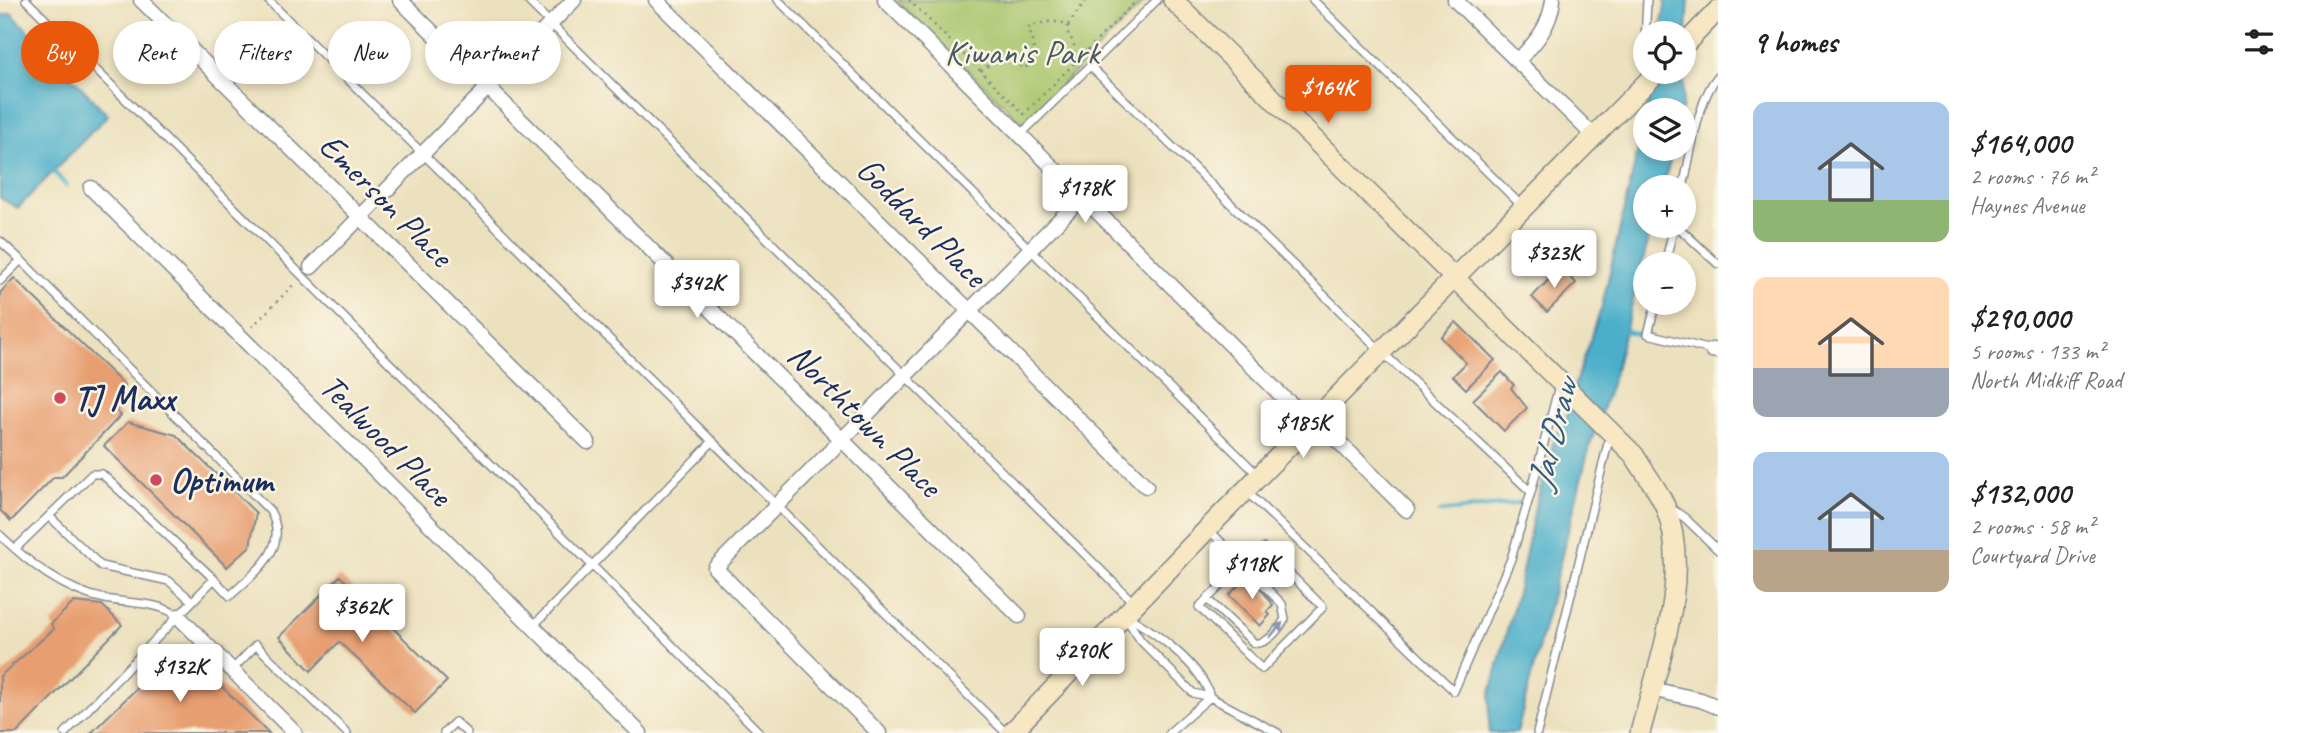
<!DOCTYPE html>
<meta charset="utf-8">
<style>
:root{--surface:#fff;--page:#f2f2f2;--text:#202124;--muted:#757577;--accent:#ea580c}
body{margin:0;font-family:Caveat,sans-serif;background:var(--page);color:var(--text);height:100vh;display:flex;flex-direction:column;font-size:26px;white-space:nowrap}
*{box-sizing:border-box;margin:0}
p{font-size:23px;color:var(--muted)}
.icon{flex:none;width:38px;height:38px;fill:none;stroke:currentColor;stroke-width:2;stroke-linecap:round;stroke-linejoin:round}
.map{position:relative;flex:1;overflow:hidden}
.panel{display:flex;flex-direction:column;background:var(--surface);width:595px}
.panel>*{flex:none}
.hud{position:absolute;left:21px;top:21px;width:665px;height:63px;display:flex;gap:14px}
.controls{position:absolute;left:1633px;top:21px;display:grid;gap:14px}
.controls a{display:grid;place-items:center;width:63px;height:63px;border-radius:50%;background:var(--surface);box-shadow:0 4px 10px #0003;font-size:35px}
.price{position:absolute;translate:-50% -60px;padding:0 16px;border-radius:7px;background:#fff;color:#222;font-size:23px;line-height:46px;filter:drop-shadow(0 2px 4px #0008)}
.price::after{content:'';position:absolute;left:50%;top:42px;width:21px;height:16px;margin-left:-10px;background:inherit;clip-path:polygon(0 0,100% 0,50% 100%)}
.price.on{background:var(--accent);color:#fff}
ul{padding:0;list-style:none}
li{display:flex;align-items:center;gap:21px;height:175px;padding:0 35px}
li span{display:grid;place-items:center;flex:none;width:196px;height:140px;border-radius:14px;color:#555}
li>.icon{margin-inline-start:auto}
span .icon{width:84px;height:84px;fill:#fffc;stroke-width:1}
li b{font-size:30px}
h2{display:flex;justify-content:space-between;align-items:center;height:84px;padding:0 35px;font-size:30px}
.chip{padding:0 24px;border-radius:32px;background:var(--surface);box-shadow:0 4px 10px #0003;font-size:24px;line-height:63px}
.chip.on{background:var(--accent);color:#fff}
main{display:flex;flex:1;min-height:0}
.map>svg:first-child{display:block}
.green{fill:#a7c56c;stroke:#617a65;stroke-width:2}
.water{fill:#4bafca;stroke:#336f94;stroke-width:2}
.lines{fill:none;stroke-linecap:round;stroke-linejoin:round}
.stream{stroke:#4bafca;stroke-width:4.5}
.building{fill:#e79e6f}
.lane-casing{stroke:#84888e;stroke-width:10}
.street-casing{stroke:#84888e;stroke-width:17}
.secondary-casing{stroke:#84888e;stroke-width:22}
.path{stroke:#84888e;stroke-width:2.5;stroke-dasharray:2 5;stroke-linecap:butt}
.lane{stroke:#fff;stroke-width:7}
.street{stroke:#fff;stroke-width:14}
.secondary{stroke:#f7e8c3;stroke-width:19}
.oneway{fill:#8d97ae}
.poi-dot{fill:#d1495b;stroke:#fcf5e5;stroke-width:2.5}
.labels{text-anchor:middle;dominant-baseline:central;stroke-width:5;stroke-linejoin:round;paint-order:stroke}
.park-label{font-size:35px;fill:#455c62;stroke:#fcf5e5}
.street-label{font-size:35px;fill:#1b2f5e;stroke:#fcf5e5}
.poi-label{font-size:35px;font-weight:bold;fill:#1b2f5e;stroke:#fcf5e5;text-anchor:start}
.water-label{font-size:37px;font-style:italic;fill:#2c5c84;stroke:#fcf5e5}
</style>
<main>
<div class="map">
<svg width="1718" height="733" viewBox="0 0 1718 733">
<rect width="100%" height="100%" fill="#fcf5e5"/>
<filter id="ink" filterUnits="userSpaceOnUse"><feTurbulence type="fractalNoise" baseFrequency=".0143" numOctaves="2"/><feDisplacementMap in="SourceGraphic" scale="14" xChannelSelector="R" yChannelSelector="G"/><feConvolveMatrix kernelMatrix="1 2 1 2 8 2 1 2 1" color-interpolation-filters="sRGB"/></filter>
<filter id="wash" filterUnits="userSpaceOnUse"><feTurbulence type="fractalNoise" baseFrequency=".00686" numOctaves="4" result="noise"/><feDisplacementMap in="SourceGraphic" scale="28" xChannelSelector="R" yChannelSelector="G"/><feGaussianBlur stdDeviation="1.57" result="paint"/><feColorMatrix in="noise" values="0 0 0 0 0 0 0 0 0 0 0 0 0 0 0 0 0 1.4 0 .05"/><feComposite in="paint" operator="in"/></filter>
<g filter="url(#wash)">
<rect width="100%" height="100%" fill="#ece1be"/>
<path class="green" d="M897,0H1146L1023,124Z"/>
<path class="water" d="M1666,0H1689L1682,110H1647L1653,72H1684V33H1660Z
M11,13L108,115L18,208L0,198V16Z
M1645,119V149H1673L1663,187H1645V226H1652L1612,381L1589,448L1517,733H1489L1490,696L1521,577L1535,507L1555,437L1566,420L1576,381L1602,306Z"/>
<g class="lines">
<path class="stream" d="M53,171L66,185
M1626,331L1649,337
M1440,512L1521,503"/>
</g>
<g id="blocks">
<path class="building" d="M1560,268L1576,283L1547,312L1532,297Z
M14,278L124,385L116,411L121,415L62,477H54L11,521L0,510V293Z
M1456,322L1495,360L1466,389L1453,376L1466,363L1441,337Z
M1502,372L1514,385L1511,388L1527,408L1504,431L1473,400Z
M128,422L176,435L256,513L250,546L227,567L104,446Z
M340,576L447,681L415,713L339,642L311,671L279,637Z
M1245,579L1256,589L1259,586L1273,605L1267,611L1270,615L1260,626L1229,595Z
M74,602L102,605L122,625L17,733H0V676L54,629L51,624Z
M180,646L269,733H91Z"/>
</g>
</g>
<g filter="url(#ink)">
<use href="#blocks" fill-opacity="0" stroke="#84888e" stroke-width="2"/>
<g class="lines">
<g class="lane-casing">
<path id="lane" d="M26,0L760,733
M268,0L1006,733
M527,0L1135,604
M778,0L1259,476
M1313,0L1523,207
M1645,42L1647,0
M1090,66L1382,352L1531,492L1559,386
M1020,135L1157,0
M1683,187C1691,156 1697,100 1718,76
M1677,226L1718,264
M0,241L21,260L0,281
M21,260L270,511C291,548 255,572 230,596L214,579
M1665,264L1674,226
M1656,303L1648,334L1712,350
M1247,492L1454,691L1511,559L1531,492
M1669,507L1685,518L1718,550
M49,516L101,566L169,581L192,601
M0,535C29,563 64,591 105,599C129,604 158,601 178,616
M15,549L92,474H102L214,579L65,733
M1207,599L1254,643C1268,645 1279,629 1285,619L1282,604L1243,564L1264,548L1323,607L1262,669L1199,607L1243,564L1208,529
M1124,615C1152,629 1203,666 1210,697L1193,693L1141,641Z
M533,626L713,441
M232,670L256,645L347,733
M444,733L455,722L467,733
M1169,733L1210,697L1278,733
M1537,733L1610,435"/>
</g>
<g class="street-casing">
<path id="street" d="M141,0L588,442
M400,0L1019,616
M656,0L1146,486
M885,0L1285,399L1335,438L1407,510
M1455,0L1594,136
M1517,61C1536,43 1550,26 1553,0
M91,188L640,733
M311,267L574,0
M1712,350L1718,351
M178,616L295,733
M1651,689L1701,700L1718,707
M879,733L715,568L1082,197"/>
</g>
<g class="secondary-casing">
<path id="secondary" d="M1173,0L1634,455C1644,472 1658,489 1665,506C1693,576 1658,663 1640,733
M1684,45L1718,10
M1011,733L1218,518L1657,72"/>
</g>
<path class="path" d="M909,0L1024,114L1137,0
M1068,25L1086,0
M981,71C997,57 1006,59 1025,68L1029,65L1034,50L1029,27C1042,22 1055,19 1068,25V35L1074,42V55H1083
M252,327L296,282"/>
<use href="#lane" class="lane"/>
<use href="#street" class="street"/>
<use href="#secondary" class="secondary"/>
</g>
<defs><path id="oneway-solid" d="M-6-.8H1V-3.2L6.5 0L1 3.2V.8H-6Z" transform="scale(1.75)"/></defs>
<use class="oneway" href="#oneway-solid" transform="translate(1276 630) rotate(-49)"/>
</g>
<g class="poi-dot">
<circle cx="60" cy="398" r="7"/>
<circle cx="156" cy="480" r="7"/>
</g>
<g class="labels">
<g class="park-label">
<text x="1022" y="52">Kiwanis Park</text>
</g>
<g class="street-label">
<text transform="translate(386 200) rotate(45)">Emerson Place</text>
<text transform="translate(922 222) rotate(45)">Goddard Place</text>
<text transform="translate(865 420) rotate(45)">Northtown Place</text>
<text transform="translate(386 440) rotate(45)">Tealwood Place</text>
</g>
<g class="poi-label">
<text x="74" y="398">TJ Maxx</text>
<text x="170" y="480">Optimum</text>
</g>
<g class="water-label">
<text transform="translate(1552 434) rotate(-76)">Jal Draw</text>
</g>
</g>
</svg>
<div class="controls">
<a><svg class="icon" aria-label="locate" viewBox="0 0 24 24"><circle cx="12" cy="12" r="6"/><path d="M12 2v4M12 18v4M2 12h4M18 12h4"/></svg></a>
<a><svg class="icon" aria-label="layers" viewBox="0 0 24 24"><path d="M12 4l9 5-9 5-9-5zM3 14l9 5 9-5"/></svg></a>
<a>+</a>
<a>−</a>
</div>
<b class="price on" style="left:1328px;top:125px">$164K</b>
<b class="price" style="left:1085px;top:225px">$178K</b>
<b class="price" style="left:1554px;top:290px">$323K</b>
<b class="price" style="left:697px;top:320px">$342K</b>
<b class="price" style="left:1303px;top:460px">$185K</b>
<b class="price" style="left:1252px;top:601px">$118K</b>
<b class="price" style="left:362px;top:644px">$362K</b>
<b class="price" style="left:1082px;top:688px">$290K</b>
<b class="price" style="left:180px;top:704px">$132K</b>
<div class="hud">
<a class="chip on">Buy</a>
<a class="chip">Rent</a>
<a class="chip">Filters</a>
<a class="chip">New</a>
<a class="chip">Apartment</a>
</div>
</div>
<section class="panel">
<h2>9 homes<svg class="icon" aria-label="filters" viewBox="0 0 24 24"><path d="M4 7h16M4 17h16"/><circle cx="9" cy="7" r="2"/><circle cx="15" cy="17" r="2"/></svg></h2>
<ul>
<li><span style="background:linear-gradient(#a9c7e8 70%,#8fb573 0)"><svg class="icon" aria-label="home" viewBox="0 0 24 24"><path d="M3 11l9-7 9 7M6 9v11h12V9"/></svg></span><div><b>$164,000</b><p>2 rooms · 76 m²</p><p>Haynes Avenue</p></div></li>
<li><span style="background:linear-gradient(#ffd9b3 65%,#9aa5b1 0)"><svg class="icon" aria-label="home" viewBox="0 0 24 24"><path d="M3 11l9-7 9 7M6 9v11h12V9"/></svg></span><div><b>$290,000</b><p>5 rooms · 133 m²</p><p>North Midkiff Road</p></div></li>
<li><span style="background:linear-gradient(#a9c7e8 70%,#b9a48a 0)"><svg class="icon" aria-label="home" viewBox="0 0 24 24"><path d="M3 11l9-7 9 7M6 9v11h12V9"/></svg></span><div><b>$132,000</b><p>2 rooms · 58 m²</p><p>Courtyard Drive</p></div></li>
</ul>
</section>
</main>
